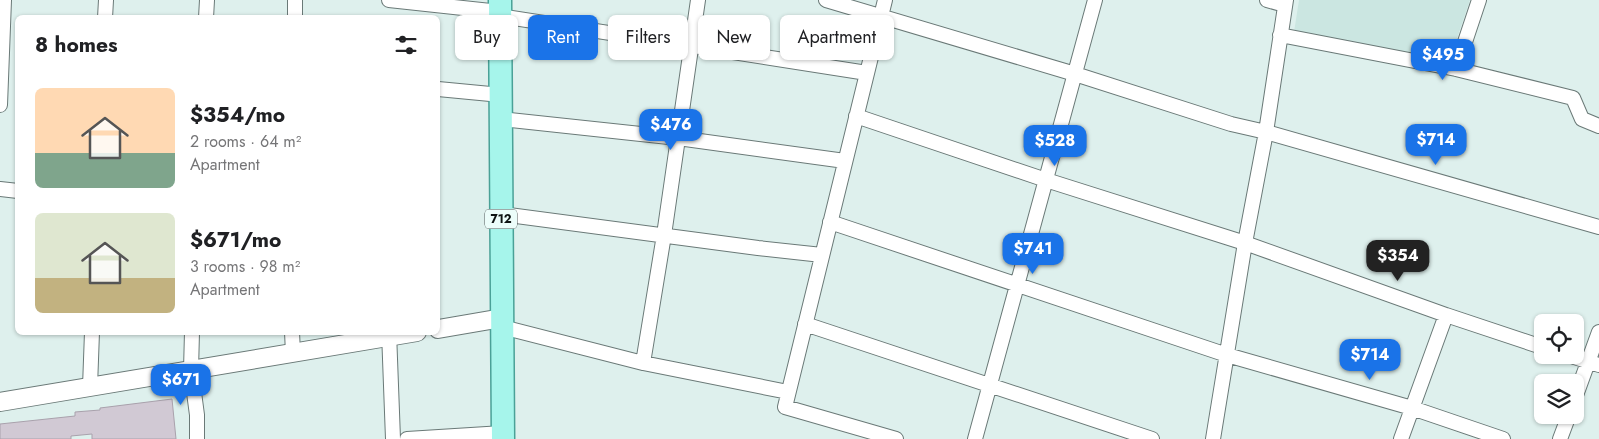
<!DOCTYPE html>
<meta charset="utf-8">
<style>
:root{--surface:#fff;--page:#f2f2f2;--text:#202124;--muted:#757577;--accent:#1a73e8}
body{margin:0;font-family:Jost,sans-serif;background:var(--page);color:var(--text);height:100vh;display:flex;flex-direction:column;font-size:19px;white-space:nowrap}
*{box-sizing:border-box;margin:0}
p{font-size:16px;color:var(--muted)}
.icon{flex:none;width:28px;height:28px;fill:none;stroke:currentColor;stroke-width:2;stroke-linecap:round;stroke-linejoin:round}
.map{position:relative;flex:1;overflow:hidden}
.details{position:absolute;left:15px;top:15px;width:425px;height:320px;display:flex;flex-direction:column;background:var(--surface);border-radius:8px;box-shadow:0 1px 4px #0004}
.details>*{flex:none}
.hud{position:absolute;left:455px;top:15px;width:475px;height:45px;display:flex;gap:10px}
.fabs{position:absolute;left:1534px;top:314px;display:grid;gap:10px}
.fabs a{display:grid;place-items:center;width:50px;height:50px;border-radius:8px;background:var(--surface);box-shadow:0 1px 4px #0004;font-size:25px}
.price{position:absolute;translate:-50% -42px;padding:0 11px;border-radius:10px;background:var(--accent);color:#fff;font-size:16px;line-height:32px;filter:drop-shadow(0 1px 2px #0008)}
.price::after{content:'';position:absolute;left:50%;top:30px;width:15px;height:11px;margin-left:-8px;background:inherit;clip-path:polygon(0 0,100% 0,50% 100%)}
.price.current{background:#222;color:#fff}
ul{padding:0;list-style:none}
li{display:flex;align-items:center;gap:15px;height:125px;padding:0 20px}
li span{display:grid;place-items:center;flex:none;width:140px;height:100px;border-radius:8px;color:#555}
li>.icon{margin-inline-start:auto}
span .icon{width:60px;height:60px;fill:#fffc;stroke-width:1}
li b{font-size:21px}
h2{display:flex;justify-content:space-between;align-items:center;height:60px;padding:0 20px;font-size:21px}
.chip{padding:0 18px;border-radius:8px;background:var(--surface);box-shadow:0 1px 4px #0004;font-size:18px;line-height:45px}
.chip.current{background:var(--accent);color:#fff}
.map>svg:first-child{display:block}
.built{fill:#cbe6e1}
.building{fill:#d1c9d4;stroke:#a9a1ac}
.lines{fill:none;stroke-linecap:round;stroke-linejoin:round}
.minor-casing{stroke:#6a7977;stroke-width:16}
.tertiary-casing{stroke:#6a7977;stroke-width:20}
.primary-casing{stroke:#4aa197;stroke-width:25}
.minor{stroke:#fff;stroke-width:14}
.tertiary{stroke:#fff;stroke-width:18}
.primary{stroke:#a6f5eb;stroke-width:22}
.labels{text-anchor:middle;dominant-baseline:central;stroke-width:4;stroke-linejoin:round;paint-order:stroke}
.shield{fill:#ecfdfa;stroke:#505958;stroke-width:1}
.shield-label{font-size:12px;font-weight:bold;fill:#0d1312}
</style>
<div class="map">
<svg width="1599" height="439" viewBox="0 0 1599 439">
<rect width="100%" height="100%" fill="#def0ed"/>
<path class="built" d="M1299,0H1470L1450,59L1403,52L1294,32Z"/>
<path class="building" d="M172,399L176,439H92V434L71,436V439H0V424L75,416V412L100,410V408Z"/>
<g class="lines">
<g class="minor-casing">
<path id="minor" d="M389,0L500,12
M826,0L1075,74L1231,124L1266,132L1599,227
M885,0L785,407L896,439
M1267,0L1285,5
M500,16L867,73
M105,18L106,0
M206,18L207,0
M295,18V0
M1280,35L1456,69L1573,98L1582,119L1599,126
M1456,69L1479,0
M438,89L501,95
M0,105L4,0
M856,116L1046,180L1245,243L1446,315L1542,347
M501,119L678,138L845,161
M0,189L18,191
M501,214L758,248L822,255
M830,222L1227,355L1412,408L1503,439
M805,324L1152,439
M502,327L643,363L788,392
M192,332L191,370L197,415V439
M292,332L293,353
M389,332L393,439
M1568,355L1599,365
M643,363L664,235L698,0
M90,387L92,332
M1575,398L1599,332
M407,439L503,433
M975,439L1095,0
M1213,439L1245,243L1266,132L1286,0
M1401,439L1446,315
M1560,439L1569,415"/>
</g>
<g class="tertiary-casing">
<path id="tertiary" d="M438,329L502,318
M0,402L417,332"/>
</g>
<g class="primary-casing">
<path id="primary" d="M500,0L503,439"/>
</g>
<use href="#minor" class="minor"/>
<use href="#tertiary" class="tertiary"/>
<use href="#primary" class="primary"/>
</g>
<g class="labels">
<rect class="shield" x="485" y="209.5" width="32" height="19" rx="4"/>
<g class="shield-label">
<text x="501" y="219">712</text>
</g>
</g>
</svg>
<div class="fabs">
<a><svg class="icon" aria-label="locate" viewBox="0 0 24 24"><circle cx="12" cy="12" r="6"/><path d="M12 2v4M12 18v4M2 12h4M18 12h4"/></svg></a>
<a><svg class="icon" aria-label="layers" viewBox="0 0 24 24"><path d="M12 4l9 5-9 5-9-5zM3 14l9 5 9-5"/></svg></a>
</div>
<b class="price" style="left:1443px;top:81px">$495</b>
<b class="price" style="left:671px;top:151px">$476</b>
<b class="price" style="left:1436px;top:166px">$714</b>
<b class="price" style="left:1055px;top:167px">$528</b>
<b class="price" style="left:1033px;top:275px">$741</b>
<b class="price current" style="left:1398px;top:282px">$354</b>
<b class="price" style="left:1370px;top:381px">$714</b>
<b class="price" style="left:181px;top:406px">$671</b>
<div class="hud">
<a class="chip">Buy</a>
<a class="chip current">Rent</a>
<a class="chip">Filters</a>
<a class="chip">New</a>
<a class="chip">Apartment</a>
</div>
<section class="details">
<h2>8 homes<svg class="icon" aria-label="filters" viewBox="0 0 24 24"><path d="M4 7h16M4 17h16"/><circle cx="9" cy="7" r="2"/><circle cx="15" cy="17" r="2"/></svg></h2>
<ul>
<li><span style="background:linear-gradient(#ffd9b3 65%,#7fa58c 0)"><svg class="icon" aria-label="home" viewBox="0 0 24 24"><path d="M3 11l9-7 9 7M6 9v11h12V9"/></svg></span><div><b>$354/mo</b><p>2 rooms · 64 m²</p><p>Apartment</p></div></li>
<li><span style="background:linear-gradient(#dfe7d0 65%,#c2b280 0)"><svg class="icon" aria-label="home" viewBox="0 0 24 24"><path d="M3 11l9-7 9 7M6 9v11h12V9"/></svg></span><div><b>$671/mo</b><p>3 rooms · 98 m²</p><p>Apartment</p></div></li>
</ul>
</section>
</div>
